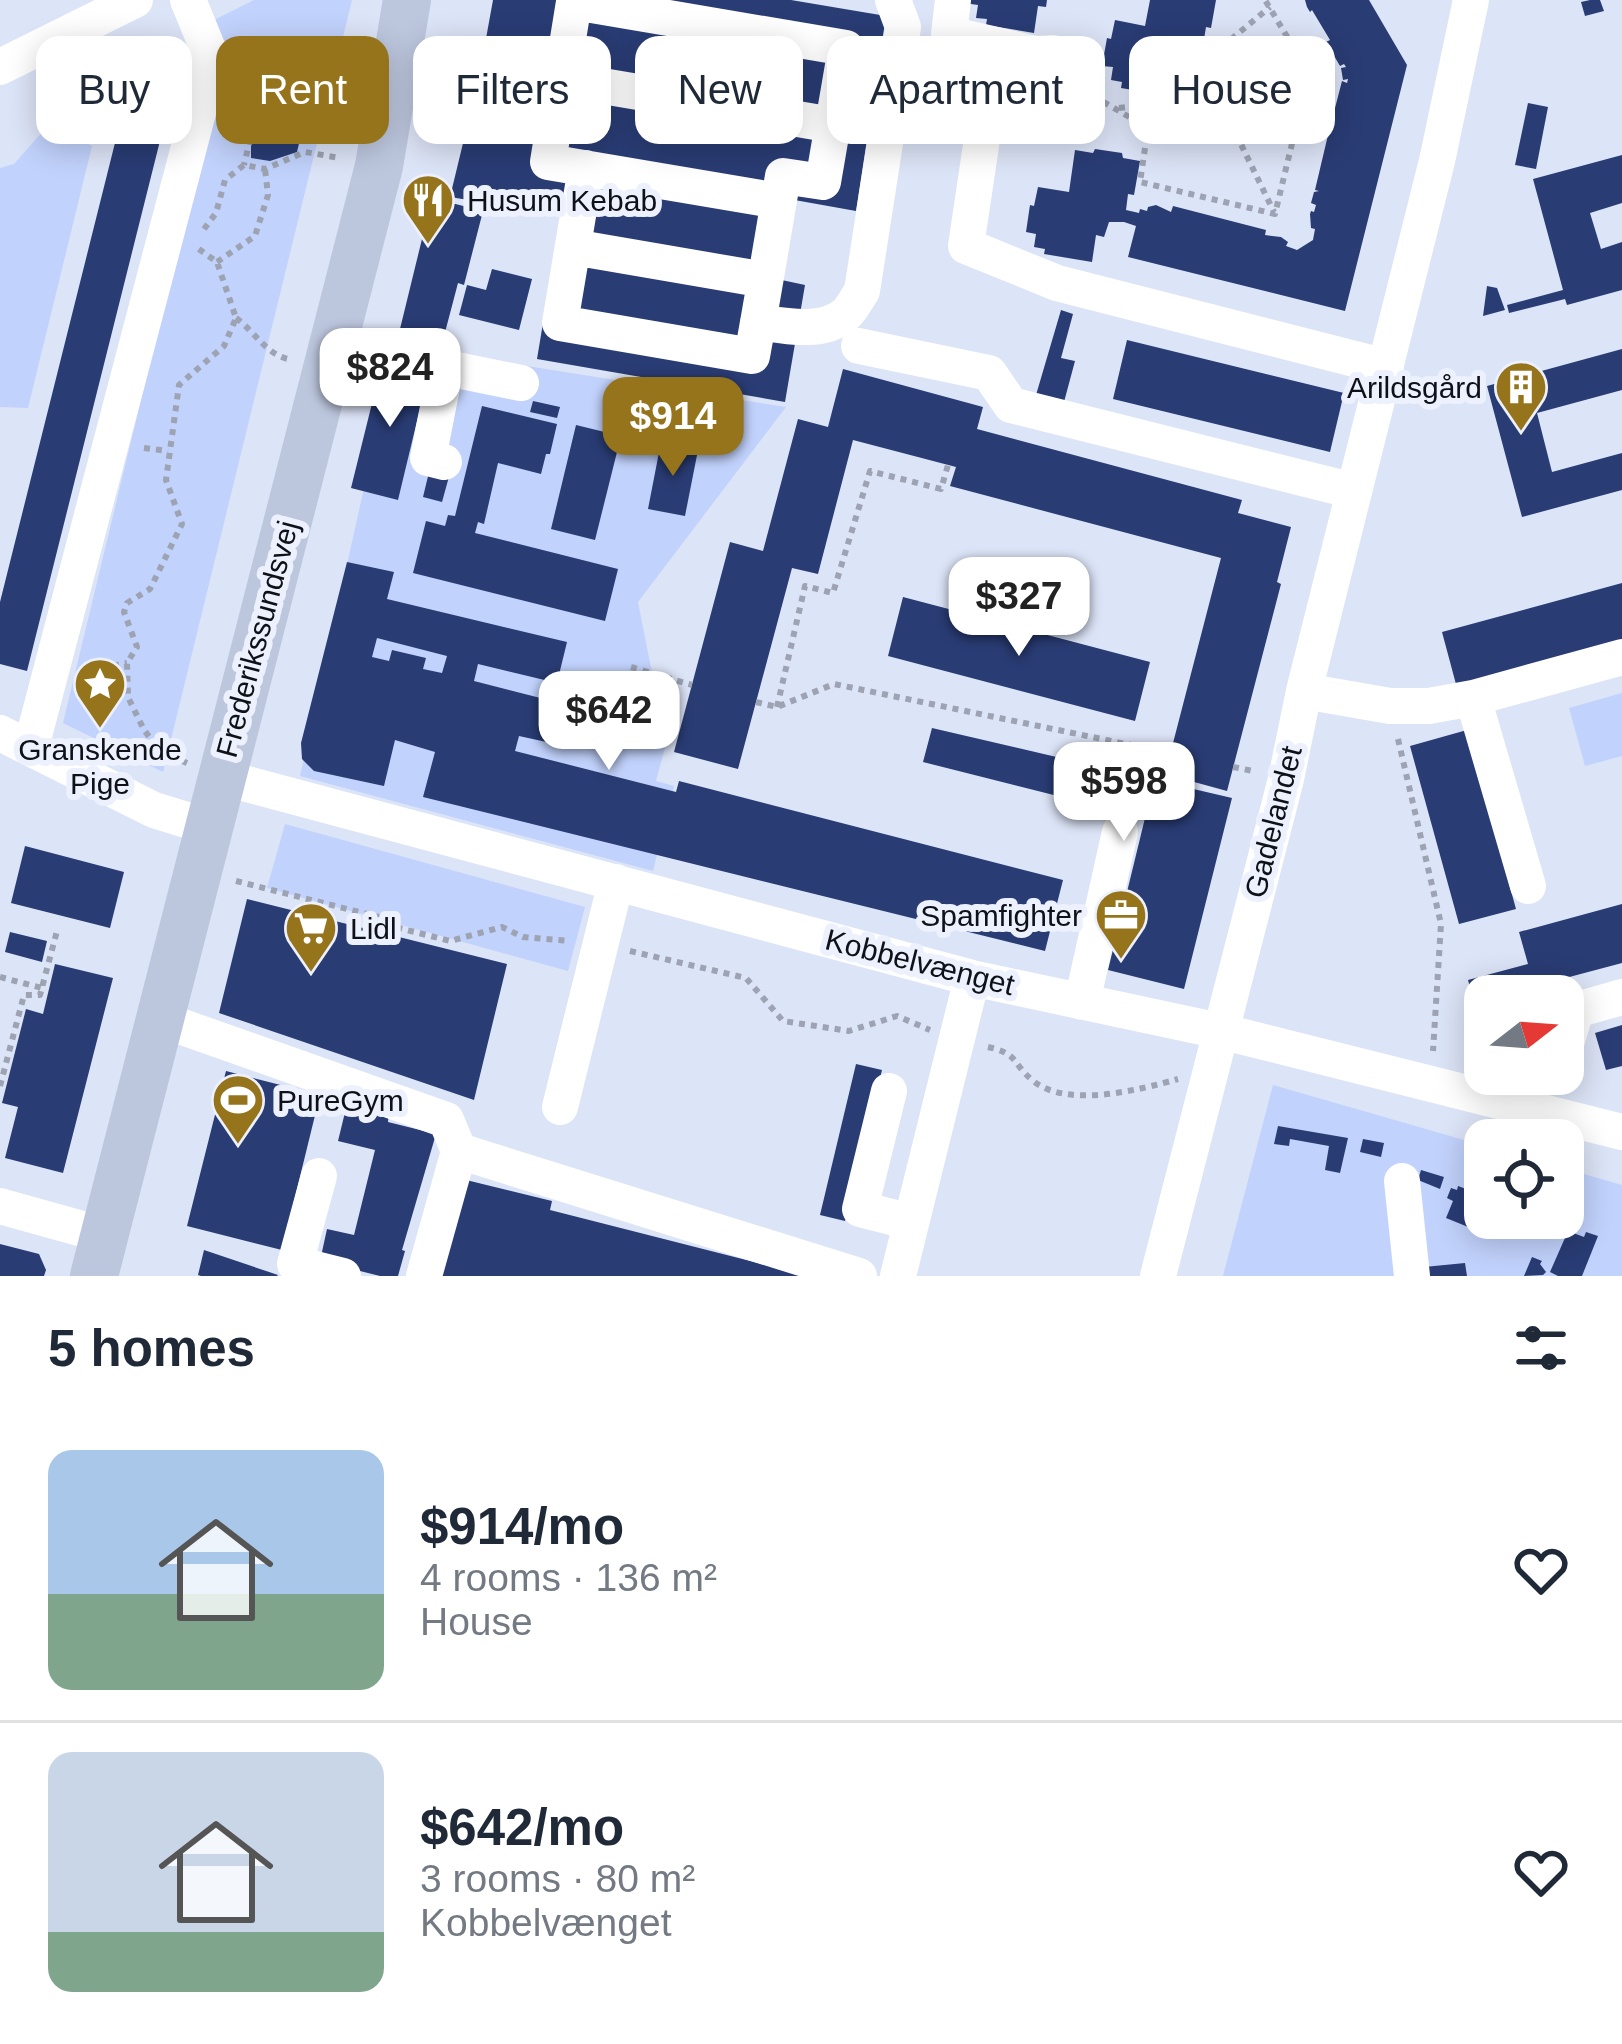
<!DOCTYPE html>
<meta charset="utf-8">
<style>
:root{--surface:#fff;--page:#f2f2f3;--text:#1f2937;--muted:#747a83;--line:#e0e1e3;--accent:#95741c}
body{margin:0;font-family:Helvetica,sans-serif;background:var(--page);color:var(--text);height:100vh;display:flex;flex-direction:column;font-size:45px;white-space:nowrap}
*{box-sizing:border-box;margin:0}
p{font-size:39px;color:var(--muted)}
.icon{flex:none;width:66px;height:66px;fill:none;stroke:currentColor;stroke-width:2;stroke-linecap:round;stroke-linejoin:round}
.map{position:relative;height:1276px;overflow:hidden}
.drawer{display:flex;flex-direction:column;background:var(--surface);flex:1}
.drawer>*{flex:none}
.guide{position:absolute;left:36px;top:36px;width:1551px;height:108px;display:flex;gap:24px}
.needle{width:78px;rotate:73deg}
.tools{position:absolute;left:1464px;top:975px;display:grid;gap:24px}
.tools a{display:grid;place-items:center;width:120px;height:120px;border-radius:24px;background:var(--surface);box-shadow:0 6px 30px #0003;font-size:60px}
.price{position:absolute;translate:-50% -102px;padding:0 27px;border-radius:24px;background:#fff;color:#222;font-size:39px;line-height:78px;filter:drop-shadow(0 3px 6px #0008)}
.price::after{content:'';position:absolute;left:50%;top:72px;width:36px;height:27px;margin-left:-18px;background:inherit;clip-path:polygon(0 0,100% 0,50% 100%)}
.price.on{background:var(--accent);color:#fff}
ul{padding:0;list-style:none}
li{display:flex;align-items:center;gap:36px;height:300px;padding:0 48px}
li+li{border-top:3px solid var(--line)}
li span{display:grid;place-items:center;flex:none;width:336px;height:240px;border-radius:24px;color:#555}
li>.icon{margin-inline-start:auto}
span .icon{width:144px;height:144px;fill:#fffc;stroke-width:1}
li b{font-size:51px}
h2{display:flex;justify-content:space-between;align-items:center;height:144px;padding:0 48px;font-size:51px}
.pill{padding:0 42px;border-radius:24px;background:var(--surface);box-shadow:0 6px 30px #0003;font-size:42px;line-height:108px}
.pill.on{background:var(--accent);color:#fff}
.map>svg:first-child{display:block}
.green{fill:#c1d2fc}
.building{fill:#293c74;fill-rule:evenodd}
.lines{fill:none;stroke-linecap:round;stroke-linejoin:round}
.path{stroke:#9da3b2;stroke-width:6;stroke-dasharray:6 6;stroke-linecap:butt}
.minor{stroke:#fff;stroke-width:36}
.major{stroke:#bcc6dd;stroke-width:48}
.labels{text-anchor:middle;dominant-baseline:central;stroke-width:12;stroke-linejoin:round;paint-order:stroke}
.poi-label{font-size:30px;fill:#0e1117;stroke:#ecf1fd;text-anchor:start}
.street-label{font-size:30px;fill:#0e1117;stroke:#ecf1fd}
</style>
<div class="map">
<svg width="1622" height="1276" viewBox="0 0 1622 1276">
<rect width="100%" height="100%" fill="#dce4f7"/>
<path class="green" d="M254,0H352L163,772L63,723L217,85L210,22Z
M62,129L92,146L28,408L0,407V168L14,164L44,130Z
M406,347L786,407L638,602L666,744L656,781L674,786L653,871L300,776L394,353Z
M1622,693V756L1585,766L1569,708Z
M285,824L585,907L568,971L267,888Z
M1273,1085L1485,1146V1218H1563V1168L1622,1185V1276H1223Z"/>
<path class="building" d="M493,0H791L886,16L856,211L789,199L777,279L805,285L785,402L537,359L561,215L450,197L479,77Z
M964,0H1047L1046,7L1038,6L1034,33L986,25L987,19L976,18L978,5L964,3Z
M1150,0H1216L1211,28L1206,27L1201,58L1187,56L1181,71L1173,69L1169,96L1121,88L1122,82L1111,80L1113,67L1102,66L1107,38L1111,39L1115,20L1145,26Z
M1305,0H1369L1407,65L1345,311L1128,257L1136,226L1124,222H1109L1104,237L1096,235L1092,262L1044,254L1045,249L1034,247L1036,234L1026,232L1030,205L1034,206L1038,187L1069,192L1075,150L1093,153L1095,149L1122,153L1123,158L1140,161L1134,195L1128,194L1126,210L1139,213L1140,209L1147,211L1148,207L1156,205L1171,212L1173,206L1266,230L1265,235L1281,237L1288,242L1286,246L1297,250L1313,240L1315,229L1311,228L1310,214L1311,211L1314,212L1316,205L1311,203L1314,192L1319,191L1315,190L1328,135L1342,81L1347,83L1348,79L1343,80L1341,68L1346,67L1344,64L1340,66L1326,42L1330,40L1312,10L1310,12L1307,7Z
M1590,0H1600L1604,11L1585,16L1581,2Z
M943,40L946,77L977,82L971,120L948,116L952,89L947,88V98L936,99L932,41Z
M131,79L173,89L27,671L0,664V602Z
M1528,103L1548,107L1536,169L1515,165Z
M282,112L289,126L301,135L297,152L270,161L251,158V140L261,132L265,118Z
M1622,155V203L1590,213L1601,249L1622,242V290L1567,305L1565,299L1509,313L1507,305L1563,290L1533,179Z
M432,198L483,211L464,285L458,283L443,340L400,329Z
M492,269L532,279L519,330L459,315L467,285L486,290Z
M1487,286L1497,288L1505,310L1483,316Z
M1061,310L1073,314L1061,358L1075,361L1064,402L1036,395Z
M1127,340L1344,393L1330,452L1113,399Z
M1622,349V390L1537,413L1552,472L1622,453V490L1522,517L1487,386Z
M383,359L429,371L398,500L351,488Z
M843,369L983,407L977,429L1242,500L1238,513L1291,527L1277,582L1281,584L1227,791L1165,774L1221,558L950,486L956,467L853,440L818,574L792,568L738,769L674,752L730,542L763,551L798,419L828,427Z
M533,401L560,407L557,418L530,412Z
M482,406L557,424L550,454H546L541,474L498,463L484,524L478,522L475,533L618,569L605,621L413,573L426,521L445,526L448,515L455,516Z
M576,425L621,436L595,540L551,529Z
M661,442L698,450L685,516L648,509Z
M430,468L450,473L442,502L423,497Z
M347,562L394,572L387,599L567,642L557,683L478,664L474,681L560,703L551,743L519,736L515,751L676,792L679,781L1063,880L1045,951L423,797L435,752L395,740L384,786L314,771L302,759L301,743ZM377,638L447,656L442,673L423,669L426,658L392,650L389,661L372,657Z
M1622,583V643L1457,688L1442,632Z
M903,597L1150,662L1135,721L888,656Z
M932,728L1232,798L1184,989L1108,970L1145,818L923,762Z
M1467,730L1516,909L1459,924L1410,746Z
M25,846L124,872L110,928L11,903Z
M247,899L507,964L474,1100L219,1013Z
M1622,904V963L1528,988L1530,996H1485L1484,1039L1468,980L1528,964L1519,932Z
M10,932L47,941L42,962L5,952Z
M55,964L113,978L63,1173L5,1158L18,1107L2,1103L26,1009L43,1014Z
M1622,1025V1066L1606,1070L1595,1033Z
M856,1064L882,1070L845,1221L820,1215Z
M226,1071L320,1095L282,1250L187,1226Z
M348,1100L389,1111L388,1122L436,1134L402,1250L405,1251L398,1276H380L320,1261L327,1229L354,1235L375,1150L338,1141Z
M1278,1126L1348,1138L1340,1173L1325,1170L1329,1146L1290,1139L1289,1146L1274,1144Z
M1363,1139L1384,1143L1381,1157L1360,1152Z
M1421,1170L1444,1177L1440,1189L1418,1180Z
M458,1178L552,1201L550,1210L809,1276H434Z
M1458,1186L1485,1196V1218H1489L1483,1233L1446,1218L1453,1201L1447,1198L1451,1188L1457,1190Z
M1568,1231L1584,1237L1586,1232L1598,1236L1582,1276H1558L1550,1272Z
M0,1244L39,1254L46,1270L44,1276H0Z
M204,1250L278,1275L277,1276H201L198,1275Z
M1532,1257L1542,1261L1540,1264L1546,1272L1543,1275L1524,1276Z
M1465,1263L1467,1276H1425L1424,1267Z"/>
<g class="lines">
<path class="path" d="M1085,60L1095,97L1148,128L1140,182L1275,214L1309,73L1265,0
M241,83L256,114L244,165
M1217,95L1223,46L1270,7
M1119,108L1179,100L1185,67L1220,73
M1148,128L1217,95L1274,212
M204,229L216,213L225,180L244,165L265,169L305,152L340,158
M217,262L255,236L268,195L265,169
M236,318C255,332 266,354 288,359
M144,448L168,451
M631,667L692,685
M82,684L113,666L127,663
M756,702L777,707L834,684L1170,753
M777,707L805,586L833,593L870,471L941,489L948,465
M1398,739L1441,924L1433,1051
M187,763L161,752L144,730L128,697L127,663L137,647L124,612L127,603L150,589L182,524L166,480L179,385L224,346L236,318L217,262L196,247
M1233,767L1253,771
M236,881L387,919L399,928L450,941L502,927L523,937L569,941
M630,951L746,978L783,1021L849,1031L897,1016L930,1030
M0,977L42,988
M988,1047C1019,1054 1011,1062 1032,1080C1066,1109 1139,1090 1178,1079
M0,1086L24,995H40L57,931"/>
<path class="minor" d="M953,0L949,34L1036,54
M1053,53L1036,54L989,92L966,246L1057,283L1386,367
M0,67L135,0
M561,79L833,125
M586,168L560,323L752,356C763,296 773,236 783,176L823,182L846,48L574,2L548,162L779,201
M573,247L765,280
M758,322C785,326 822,334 845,315C852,309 857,298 862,291L903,27L893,0
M334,345L521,383
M859,346L989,373L1011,405L1354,491
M444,462L428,458L446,367
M1304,691L1390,706H1429L1473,698L1622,657
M1473,698L1528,886
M0,733L154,810L209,827
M31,747L209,71L208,49L188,0
M221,777L972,978L1220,1031L1622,1132
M1082,1002L1120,832
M160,1019L446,1120L459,1151L859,1276
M1563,1054L1576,1010L1622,997
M889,1091L860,1209L911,1222
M560,1107L616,882
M319,1176L295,1264L343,1276
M1402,1181L1412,1276
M0,1206L104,1235
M424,1276L459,1151
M898,1276L972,978
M1158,1276L1286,779L1304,691L1437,161L1471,0"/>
<path class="major" d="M94,1276L379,166L407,0"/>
</g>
<defs>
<g id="restaurant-pin" transform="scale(2.7)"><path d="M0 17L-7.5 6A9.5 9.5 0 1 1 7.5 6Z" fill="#95741c" stroke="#ecf1fd"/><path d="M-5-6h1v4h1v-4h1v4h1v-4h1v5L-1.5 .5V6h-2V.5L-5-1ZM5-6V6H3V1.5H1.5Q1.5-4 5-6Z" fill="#fff"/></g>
<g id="building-pin" transform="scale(2.7)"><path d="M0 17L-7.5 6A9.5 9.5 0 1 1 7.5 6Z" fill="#95741c" stroke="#ecf1fd"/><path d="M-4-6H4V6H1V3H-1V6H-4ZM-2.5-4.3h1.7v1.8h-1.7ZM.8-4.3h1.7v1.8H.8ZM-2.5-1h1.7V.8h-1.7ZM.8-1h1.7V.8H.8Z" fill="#fff"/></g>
<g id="sight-pin" transform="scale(2.7)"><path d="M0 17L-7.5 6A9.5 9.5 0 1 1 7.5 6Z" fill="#95741c" stroke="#ecf1fd"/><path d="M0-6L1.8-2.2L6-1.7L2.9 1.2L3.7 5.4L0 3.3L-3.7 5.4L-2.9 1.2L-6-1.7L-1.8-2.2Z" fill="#fff"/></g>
<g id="office-pin" transform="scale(2.7)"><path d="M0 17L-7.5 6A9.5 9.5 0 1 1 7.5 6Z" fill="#95741c" stroke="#ecf1fd"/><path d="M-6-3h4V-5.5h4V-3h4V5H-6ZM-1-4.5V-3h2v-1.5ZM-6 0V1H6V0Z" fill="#fff"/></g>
<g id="supermarket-pin" transform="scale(2.7)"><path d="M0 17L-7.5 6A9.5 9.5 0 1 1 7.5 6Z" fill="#95741c" stroke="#ecf1fd"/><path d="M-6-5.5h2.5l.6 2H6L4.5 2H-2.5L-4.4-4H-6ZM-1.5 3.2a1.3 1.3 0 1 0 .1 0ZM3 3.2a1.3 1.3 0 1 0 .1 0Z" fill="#fff"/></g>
<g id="stadium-pin" transform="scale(2.7)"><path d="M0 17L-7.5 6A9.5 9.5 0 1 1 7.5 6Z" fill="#95741c" stroke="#ecf1fd"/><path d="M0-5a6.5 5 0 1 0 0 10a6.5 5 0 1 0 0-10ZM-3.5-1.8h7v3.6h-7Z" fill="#fff"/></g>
</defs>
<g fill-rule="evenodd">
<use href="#restaurant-pin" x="428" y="200"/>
<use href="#building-pin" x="1521" y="387"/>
<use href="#sight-pin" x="100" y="684"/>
<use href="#office-pin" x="1121" y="915"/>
<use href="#supermarket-pin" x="311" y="928"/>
<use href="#stadium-pin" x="238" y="1100"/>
</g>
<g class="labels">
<g class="poi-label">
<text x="467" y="200">Husum Kebab</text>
<text x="1482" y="387" text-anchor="end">Arildsgård</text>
<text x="100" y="749" text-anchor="middle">Granskende<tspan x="100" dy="34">Pige</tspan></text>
<text x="1082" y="915" text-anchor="end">Spamfighter</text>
<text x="350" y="928">Lidl</text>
<text x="277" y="1100">PureGym</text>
</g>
<g class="street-label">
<text transform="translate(257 639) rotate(-75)">Frederikssundsvej</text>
<text transform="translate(1273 822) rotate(-76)">Gadelandet</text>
<text transform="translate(920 962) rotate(14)">Kobbelvænget</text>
</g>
</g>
</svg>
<div class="tools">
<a><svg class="needle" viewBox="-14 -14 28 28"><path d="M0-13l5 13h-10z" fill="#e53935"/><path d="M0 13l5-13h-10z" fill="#747a83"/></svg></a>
<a><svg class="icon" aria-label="locate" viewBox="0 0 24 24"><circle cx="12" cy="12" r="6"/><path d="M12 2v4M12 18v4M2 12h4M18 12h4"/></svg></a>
</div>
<b class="price" style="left:390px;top:430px">$824</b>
<b class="price on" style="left:673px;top:479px">$914</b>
<b class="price" style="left:1019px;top:659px">$327</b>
<b class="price" style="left:609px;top:773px">$642</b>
<b class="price" style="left:1124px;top:844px">$598</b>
<div class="guide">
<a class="pill">Buy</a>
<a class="pill on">Rent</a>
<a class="pill">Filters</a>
<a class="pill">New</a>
<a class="pill">Apartment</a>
<a class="pill">House</a>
</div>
</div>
<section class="drawer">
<h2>5 homes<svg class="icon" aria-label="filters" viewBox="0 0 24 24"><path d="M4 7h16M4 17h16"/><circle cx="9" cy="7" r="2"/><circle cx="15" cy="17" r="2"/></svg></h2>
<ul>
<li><span style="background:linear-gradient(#a9c7e8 60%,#7fa58c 0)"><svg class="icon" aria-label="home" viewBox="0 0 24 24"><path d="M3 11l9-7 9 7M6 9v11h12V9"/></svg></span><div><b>$914/mo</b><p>4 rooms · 136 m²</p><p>House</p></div><svg class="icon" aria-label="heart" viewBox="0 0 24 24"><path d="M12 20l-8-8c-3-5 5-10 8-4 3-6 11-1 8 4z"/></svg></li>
<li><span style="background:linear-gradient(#c9d6e8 75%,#7fa58c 0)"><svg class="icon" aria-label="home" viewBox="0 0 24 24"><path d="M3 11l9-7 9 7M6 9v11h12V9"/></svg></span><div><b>$642/mo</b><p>3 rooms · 80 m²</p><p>Kobbelvænget</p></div><svg class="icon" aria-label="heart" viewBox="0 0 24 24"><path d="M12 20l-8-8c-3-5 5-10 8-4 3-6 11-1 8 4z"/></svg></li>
</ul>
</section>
